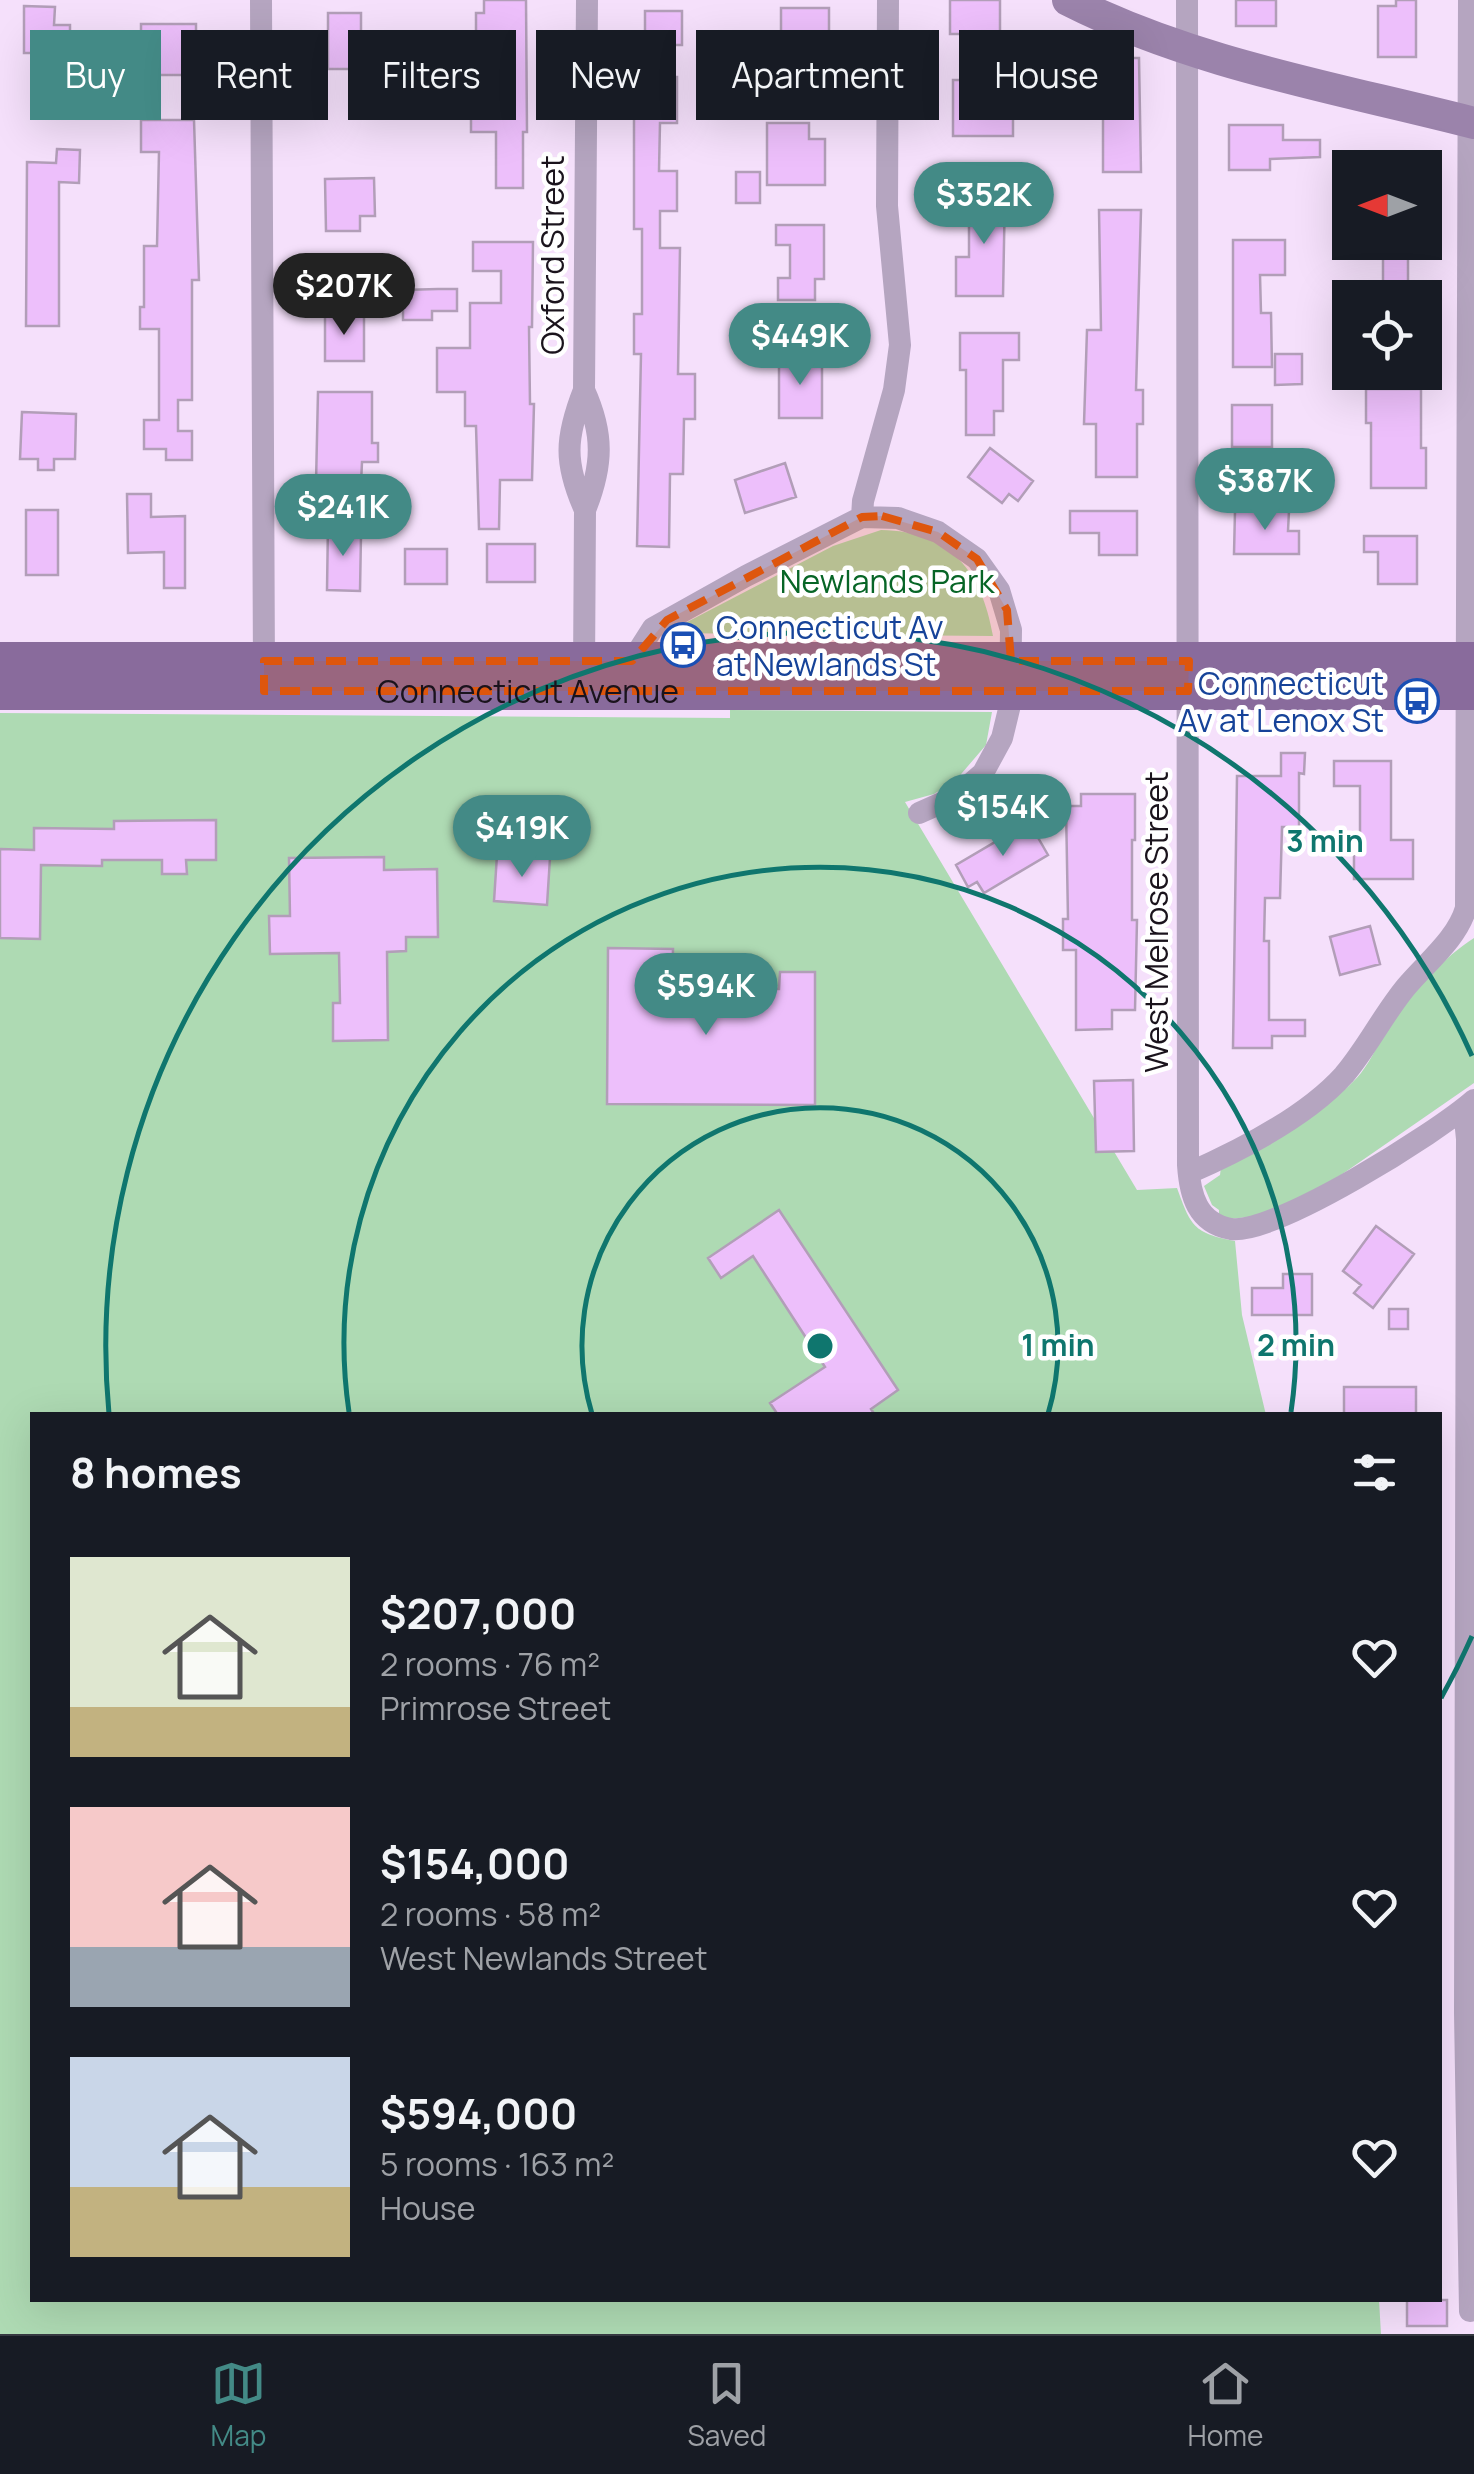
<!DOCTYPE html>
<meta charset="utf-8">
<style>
:root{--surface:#171b24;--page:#20242c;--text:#f1f3f6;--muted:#9ea1a6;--line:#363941;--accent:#438a86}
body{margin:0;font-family:Manrope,sans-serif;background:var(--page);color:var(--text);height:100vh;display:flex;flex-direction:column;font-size:38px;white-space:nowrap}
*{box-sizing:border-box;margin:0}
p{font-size:32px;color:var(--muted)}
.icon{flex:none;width:55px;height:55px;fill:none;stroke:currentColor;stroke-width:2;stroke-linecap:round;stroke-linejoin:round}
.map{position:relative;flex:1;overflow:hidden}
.panel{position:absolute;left:30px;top:1412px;width:1412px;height:890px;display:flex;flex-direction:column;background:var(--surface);border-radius:0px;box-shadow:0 10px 40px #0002}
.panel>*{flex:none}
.guide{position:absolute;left:30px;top:30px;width:1415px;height:90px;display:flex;gap:20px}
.needle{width:65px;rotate:270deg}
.controls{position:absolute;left:1332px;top:150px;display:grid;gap:20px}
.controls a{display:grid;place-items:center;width:110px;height:110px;border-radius:0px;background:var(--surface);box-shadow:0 10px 40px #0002;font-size:50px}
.price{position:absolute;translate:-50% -85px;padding:0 22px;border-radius:35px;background:var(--accent);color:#fff;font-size:32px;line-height:65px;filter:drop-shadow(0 2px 5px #0008)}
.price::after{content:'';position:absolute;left:50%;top:60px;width:30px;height:22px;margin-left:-15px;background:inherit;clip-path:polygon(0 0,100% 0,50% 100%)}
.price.active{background:#222;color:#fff}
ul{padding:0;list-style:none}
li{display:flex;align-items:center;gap:30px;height:250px;padding:0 40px}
li span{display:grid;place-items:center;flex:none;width:280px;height:200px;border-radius:0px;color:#555}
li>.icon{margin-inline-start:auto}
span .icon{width:120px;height:120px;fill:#fffc;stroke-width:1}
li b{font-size:42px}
h2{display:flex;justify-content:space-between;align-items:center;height:120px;padding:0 40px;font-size:42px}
.chip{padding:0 35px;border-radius:0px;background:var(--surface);box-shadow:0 10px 40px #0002;font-size:35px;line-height:90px}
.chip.active{background:var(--accent);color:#fff}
.dock{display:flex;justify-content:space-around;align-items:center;height:140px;border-top:2px solid var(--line);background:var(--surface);font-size:28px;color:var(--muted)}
.dock a{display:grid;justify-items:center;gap:5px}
.dock .active{color:var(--accent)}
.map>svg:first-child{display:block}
.green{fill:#aedab3}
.building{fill:#edbffb;stroke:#b29eb8;stroke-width:2.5}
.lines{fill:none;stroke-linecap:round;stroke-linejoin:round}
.street{stroke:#b5a5c0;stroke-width:22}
.secondary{stroke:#9b83ab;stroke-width:32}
.primary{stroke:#896b9c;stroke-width:38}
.marked{fill:#de560d;fill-opacity:0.2;stroke:#de560d;stroke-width:8;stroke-dasharray:20 12;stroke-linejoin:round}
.ring{fill:none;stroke:#0f766e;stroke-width:5}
.labels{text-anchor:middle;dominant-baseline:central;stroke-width:9;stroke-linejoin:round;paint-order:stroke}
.street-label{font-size:32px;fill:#1a131c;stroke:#fff}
.park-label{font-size:32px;fill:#076526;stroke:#fff}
.transit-label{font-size:32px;fill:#164399;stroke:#fff;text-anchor:start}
.centre{fill:#0f766e;stroke:#fff;stroke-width:5}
.ring-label{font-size:30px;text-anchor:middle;font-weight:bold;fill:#0f766e;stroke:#fff;stroke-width:9;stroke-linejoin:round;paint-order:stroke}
</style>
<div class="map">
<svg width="1474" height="2334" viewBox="0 0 1474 2334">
<rect width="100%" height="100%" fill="#f5e0fb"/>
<path class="green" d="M881,530C951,531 982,572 993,636L666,633L833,546Z
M730,710L992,712L986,745L956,780L934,794L905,802L1137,1190L1177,1188C1191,1226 1193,1233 1235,1241L1242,1315L1266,1415H32V2300H1379L1381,2334H0V713L730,718Z
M1474,938V1083L1341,1175L1269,1215L1219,1220V1210L1212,1205L1204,1186L1220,1175L1221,1167C1262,1142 1332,1109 1361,1073C1372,1059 1379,1041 1389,1027C1411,994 1441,959 1474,938Z"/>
<path class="building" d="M484,0H526L527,132H523V188H496V132H471V91H476V13H484Z
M950,0H1000V34H950Z
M1236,0H1276V26H1236Z
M1396,0H1416V57H1378V6H1396Z
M24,6L55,7L54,25H70V50L83,51V67H53V53H24Z
M781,8H829V52H781Z
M645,11H682V45H645Z
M328,13H361V69H328Z
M141,24H196V75H141Z
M1088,58H1139L1141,172H1103V97H1088Z
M634,77H677V123H660L659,171H677V211H660V248H680L678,374H695V419H684L683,474H670L669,547L637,546L641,354H634V314H642V229H634Z
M953,80H1013V136H953Z
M141,120H194L199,280H192V400H178V431H192V460H166V449H144V420H159V329H140V307H144V246H157L159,152H141Z
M767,123H809V139H825V185H767Z
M1229,125H1283V140H1320V157L1270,159V170H1229Z
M57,149L80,150L79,183L59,182V326H26L27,162L56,163Z
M736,172H760V203H736Z
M374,178L375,216H360V231H326L325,179Z
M969,191H1005L1003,296H956V257H969Z
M1099,210H1141L1136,390H1143V424H1137V477H1096V424H1084L1087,330H1101Z
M776,225H824V279H815V300H778V278H790V245H776Z
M1233,240H1285V275H1260L1261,313H1271L1272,367H1233Z
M473,242H533L532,327H529L530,404H534L532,480H500L499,529H479L476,426H465V392H437V348H470V303H501V271H473Z
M1383,242H1408V298H1383Z
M438,289H457V311H432V320H403V290Z
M325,315H364V361H325Z
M960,333H1019V360H1003V411H994V435H966V370H960Z
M1275,354H1302V384L1275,385Z
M779,359H822V418H779Z
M1366,389H1421V448H1426V488H1371V423H1366Z
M318,392H372V443H378V462H362L361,484L316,483Z
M1232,405H1272V447H1232Z
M22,412L76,414L75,459H54V470H38V459H20Z
M990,448L1033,481L1018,501L1009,494L1002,503L968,477Z
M785,463L796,497L745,513L735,480Z
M127,494H151V517L185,516V588H164V552L128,553Z
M26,510H58V575H26Z
M1070,511H1137V555H1099V533H1070Z
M1235,511H1289L1288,531H1299V554H1234Z
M328,524H351V535H361L360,591L327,590Z
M1364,536H1417V584H1378V552H1364Z
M487,544H535V582H487Z
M405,549H447V584H405Z
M1281,753H1305L1304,774L1299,773V827H1282L1280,898H1265L1264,941H1269V1020H1305V1036H1272V1048H1233L1237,776H1281Z
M1334,761H1391V840H1413V879H1354V840H1360V786H1334Z
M1081,794H1135V840H1132V920H1137L1135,1010H1112V1029L1076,1030V950H1063V919H1068L1066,806H1081Z
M216,820V860H186L187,874H162V860H102V866L41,865L40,939L0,938V849L34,850V828L114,829V821Z
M1029,822L1048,855L984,893L977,882L968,887L956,865Z
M497,855L550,858L547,905L494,901Z
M384,857V870L437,869L438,937H406V951L387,952L388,1040L333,1041V1003H340L339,953L270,954L269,916H290L289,858Z
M1370,926L1380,964L1340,975L1330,937Z
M608,948L673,949L672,989H779L780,972H815V1105L607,1104Z
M1133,1080L1134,1151L1096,1152L1094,1081Z
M779,1210L898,1390L871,1409L875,1415H778L770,1403L825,1367L753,1256L721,1278L708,1258Z
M1376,1226L1414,1254L1373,1308L1354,1293L1361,1285L1343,1271Z
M1283,1274H1312V1315H1252V1288H1283Z
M1389,1309H1408V1329H1389Z
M1344,1387H1416V1415H1344Z
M1407,2300H1447V2326H1407Z"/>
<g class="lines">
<path class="street" d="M261,0L264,672
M1187,0L1188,1165C1190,1195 1197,1223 1231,1229C1275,1235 1438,1132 1474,1100
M584,390C565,438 564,463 585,510
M862,517L863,501L894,390L900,345L887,206L888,0
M632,661L653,628L746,576L862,517L898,518L938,532L977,559L999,590L1011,630L1010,705L1002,738L983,773L955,797L919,813
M584,672L585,510C603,465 604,434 584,390L587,0
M1464,1109L1467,1139L1465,2013L1470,2311
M1189,1173C1239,1151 1307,1116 1344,1075C1367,1048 1383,1015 1406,987C1427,962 1457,939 1466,908L1469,0"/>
<path class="secondary" d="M1068,0C1194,64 1338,88 1474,123"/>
<g class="primary">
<path d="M0,661H1474"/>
<path id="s1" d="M0,691H1474"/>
</g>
</g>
<path class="marked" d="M882,516L938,532L977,559L1007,610L1011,661H1189L1188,691H264V661H632L667,620L862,517Z"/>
<g class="ring">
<path d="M592 1414A238 238 0 1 1 1048 1414"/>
<path d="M349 1412A476 476 0 1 1 1291 1412"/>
<path d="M1472 1636A714 714 0 0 1 1441 1698M109 1414A714 714 0 0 1 1472 1056"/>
</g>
<defs>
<g id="bus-ring" transform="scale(2.25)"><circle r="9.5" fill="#fff" stroke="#1a4fb4" stroke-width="1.5"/><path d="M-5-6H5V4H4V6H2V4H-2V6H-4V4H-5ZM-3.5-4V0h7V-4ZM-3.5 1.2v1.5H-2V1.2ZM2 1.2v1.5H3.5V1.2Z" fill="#1a4fb4"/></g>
</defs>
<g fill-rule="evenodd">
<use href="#bus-ring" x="683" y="645"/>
<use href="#bus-ring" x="1417" y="701"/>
</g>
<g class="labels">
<g class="street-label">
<text transform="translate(552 255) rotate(-90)">Oxford Street</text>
<text stroke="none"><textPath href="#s1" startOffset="528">Connecticut Avenue</textPath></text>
<text transform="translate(1156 922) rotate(-90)">West Melrose Street</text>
</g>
<g class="park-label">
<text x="887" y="581">Newlands Park</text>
</g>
<g class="transit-label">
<text x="716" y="627">Connecticut Av<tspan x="716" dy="37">at Newlands St</tspan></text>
<text x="1384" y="683" text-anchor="end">Connecticut<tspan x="1384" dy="37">Av at Lenox St</tspan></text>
</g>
</g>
<circle cx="820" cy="1346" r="15" class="centre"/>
<g class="ring-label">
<text x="1325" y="852">3 min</text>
<text x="1058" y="1356">1 min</text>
<text x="1296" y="1356">2 min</text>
</g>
</svg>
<div class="controls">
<a><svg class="needle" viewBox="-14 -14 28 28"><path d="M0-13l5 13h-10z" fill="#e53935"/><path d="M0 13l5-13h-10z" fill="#9ea1a6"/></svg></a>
<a><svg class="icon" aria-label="locate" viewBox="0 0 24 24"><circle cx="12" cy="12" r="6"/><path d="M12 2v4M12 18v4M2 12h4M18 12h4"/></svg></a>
</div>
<b class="price" style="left:984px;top:247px">$352K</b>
<b class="price active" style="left:344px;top:338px">$207K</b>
<b class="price" style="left:800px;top:388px">$449K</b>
<b class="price" style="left:1265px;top:533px">$387K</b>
<b class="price" style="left:343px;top:559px">$241K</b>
<b class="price" style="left:1003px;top:859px">$154K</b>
<b class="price" style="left:522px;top:880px">$419K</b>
<b class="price" style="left:706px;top:1038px">$594K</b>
<div class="guide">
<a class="chip active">Buy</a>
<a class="chip">Rent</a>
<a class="chip">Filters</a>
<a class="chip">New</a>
<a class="chip">Apartment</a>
<a class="chip">House</a>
</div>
<section class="panel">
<h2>8 homes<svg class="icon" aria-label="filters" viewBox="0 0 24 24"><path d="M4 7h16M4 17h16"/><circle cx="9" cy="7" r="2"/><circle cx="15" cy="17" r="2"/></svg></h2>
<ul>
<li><span style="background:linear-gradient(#dfe7d0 75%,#c2b280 0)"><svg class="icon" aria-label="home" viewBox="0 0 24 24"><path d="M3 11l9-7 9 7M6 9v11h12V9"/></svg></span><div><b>$207,000</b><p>2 rooms · 76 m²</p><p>Primrose Street</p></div><svg class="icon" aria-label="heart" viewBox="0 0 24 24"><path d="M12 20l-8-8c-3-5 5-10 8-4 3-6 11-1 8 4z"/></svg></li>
<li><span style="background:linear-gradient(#f6c9c9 70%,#9aa5b1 0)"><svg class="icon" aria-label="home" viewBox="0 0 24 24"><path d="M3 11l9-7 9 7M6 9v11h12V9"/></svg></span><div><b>$154,000</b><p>2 rooms · 58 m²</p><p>West Newlands Street</p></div><svg class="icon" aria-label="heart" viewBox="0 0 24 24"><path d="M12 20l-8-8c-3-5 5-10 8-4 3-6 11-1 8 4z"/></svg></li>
<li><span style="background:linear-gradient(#c9d6e8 65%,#c2b280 0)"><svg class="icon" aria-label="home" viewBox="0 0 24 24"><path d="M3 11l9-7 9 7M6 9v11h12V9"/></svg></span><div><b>$594,000</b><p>5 rooms · 163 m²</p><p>House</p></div><svg class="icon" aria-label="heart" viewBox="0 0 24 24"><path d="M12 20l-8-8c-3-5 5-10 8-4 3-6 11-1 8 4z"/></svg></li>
</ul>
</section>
</div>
<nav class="dock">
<a class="active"><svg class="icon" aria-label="map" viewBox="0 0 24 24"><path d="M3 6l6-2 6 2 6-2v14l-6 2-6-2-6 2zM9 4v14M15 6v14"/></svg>Map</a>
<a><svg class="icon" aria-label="saved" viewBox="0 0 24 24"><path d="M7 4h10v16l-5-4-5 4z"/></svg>Saved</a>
<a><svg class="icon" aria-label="home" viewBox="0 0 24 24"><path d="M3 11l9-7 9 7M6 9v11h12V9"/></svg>Home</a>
</nav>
